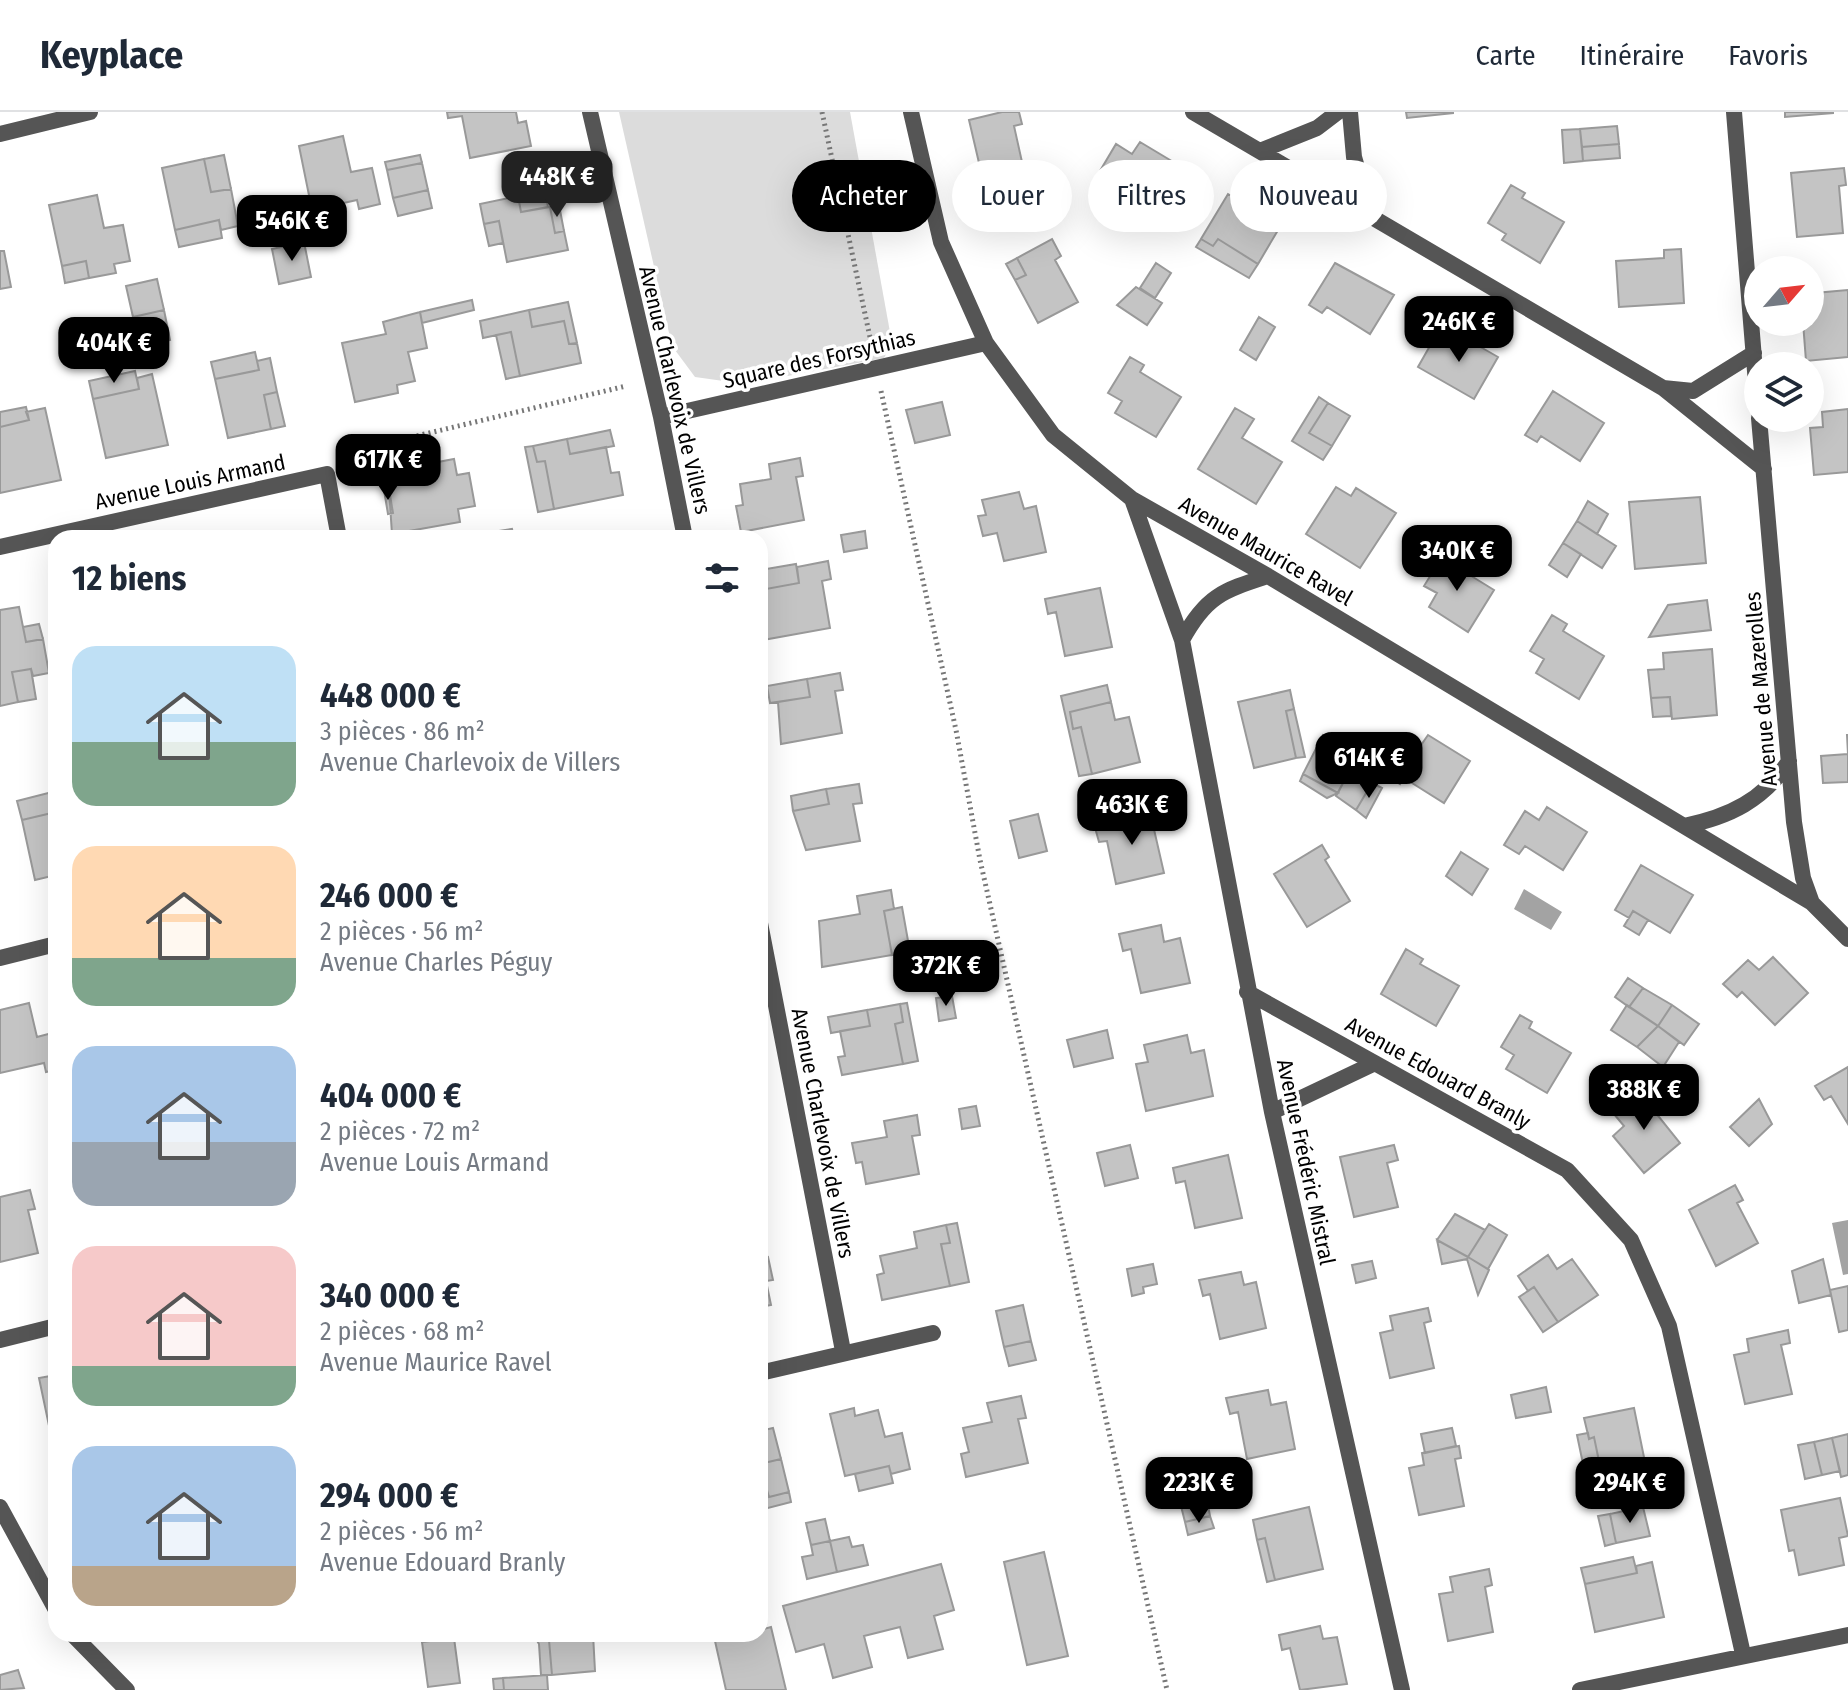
<!DOCTYPE html>
<html lang="fr">
<meta charset="utf-8">
<style>
:root{--surface:#fff;--page:#f6f6f7;--text:#1f2937;--muted:#747a83;--line:#e0e1e3;--accent:#000}
body{margin:0;font-family:"Fira Sans Condensed",sans-serif;background:var(--page);color:var(--text);height:100vh;display:flex;flex-direction:column;font-size:30px;white-space:nowrap}
*{box-sizing:border-box;margin:0}
p{font-size:26px;color:var(--muted)}
.icon{flex:none;width:44px;height:44px;fill:none;stroke:currentColor;stroke-width:2;stroke-linecap:round;stroke-linejoin:round}
.map{position:relative;flex:1;overflow:hidden}
.drawer{position:absolute;left:48px;top:418px;width:720px;height:1112px;display:flex;flex-direction:column;background:var(--surface);border-radius:24px;box-shadow:0 8px 32px #0002}
.drawer>*{flex:none}
.top-card{position:absolute;left:792px;top:48px;width:760px;height:72px;display:flex;gap:16px}
.needle{width:52px;rotate:62deg}
.tools{position:absolute;left:1744px;top:144px;display:grid;gap:16px}
.tools a{display:grid;place-items:center;width:80px;height:80px;border-radius:50%;background:var(--surface);box-shadow:0 8px 32px #0002;font-size:40px}
.price{position:absolute;translate:-50% -68px;padding:0 18px;border-radius:16px;background:var(--accent);color:#fff;font-size:26px;line-height:52px;filter:drop-shadow(0 2px 4px #0008)}
.price::after{content:'';position:absolute;left:50%;top:48px;width:24px;height:18px;margin-left:-12px;background:inherit;clip-path:polygon(0 0,100% 0,50% 100%)}
.price.active{background:#222;color:#fff}
ul{padding:0;list-style:none}
li{display:flex;align-items:center;gap:24px;height:200px;padding:0 24px}
li span{display:grid;place-items:center;flex:none;width:224px;height:160px;border-radius:24px;color:#555}
li>.icon{margin-inline-start:auto}
span .icon{width:96px;height:96px;fill:#fffc;stroke-width:1}
li b{font-size:34px}
h2{display:flex;justify-content:space-between;align-items:center;height:96px;padding:0 24px;font-size:34px}
.chip{padding:0 28px;border-radius:36px;background:var(--surface);box-shadow:0 8px 32px #0002;font-size:28px;line-height:72px}
.chip.active{background:var(--accent);color:#fff}
header{display:flex;align-items:center;gap:48px;box-sizing:border-box;height:112px;padding:0 40px;background:var(--surface);border-bottom:2px solid var(--line)}
header strong{font-size:38px}
nav{display:flex;gap:44px;margin-inline-start:auto;font-size:28px}
.map>svg:first-child{display:block}
.green{fill:#dcdcdc}
.water{fill:#a3a3a3}
.building{fill:#c4c4c4;stroke:#999;stroke-width:2}
.lines{fill:none;stroke-linecap:round;stroke-linejoin:round}
.path{stroke:#777;stroke-width:5;stroke-dasharray:2 4;stroke-linecap:butt}
.street{stroke:#555;stroke-width:16}
.labels{text-anchor:middle;dominant-baseline:central;stroke-width:7;stroke-linejoin:round;paint-order:stroke}
.street-label{font-size:22px;fill:#000;stroke:#fff}
</style>
<header>
<strong>Keyplace</strong>
<nav><a>Carte</a><a>Itinéraire</a><a>Favoris</a></nav>
</header>
<div class="map">
<svg width="1848" height="1578" viewBox="0 0 1848 1578">
<rect width="100%" height="100%" fill="#fff"/>
<path class="green" d="M619,0H850L892,231L884,246L745,272L695,265L672,234Z"/>
<path class="water" d="M1524,777L1562,800L1551,818L1514,797Z
M1848,1108V1162L1843,1163L1832,1111Z"/>
<path class="building" d="M447,0H516L518,11L526,9L531,34L470,46L462,4L448,6Z
M1002,0H1019L1022,12L1014,14L1024,59L983,68L969,8Z
M1406,0H1453V1L1407,6Z
M1785,0H1833V1L1785,5Z
M1617,14L1619,32L1582,35L1580,17Z
M1580,17L1583,49L1564,51L1562,18Z
M343,24L351,60L372,56L380,92L359,97L357,88L312,98L299,34Z
M1140,30L1180,54L1157,91L1112,63L1107,71L1097,64L1116,32L1132,42Z
M1619,32L1620,46L1583,49L1582,35Z
M224,43L231,77L211,80L204,47Z
M420,43L422,51L387,58L385,50Z
M204,47L211,80L231,77L238,114L221,118L219,108L175,118L162,56Z
M422,51L428,78L393,86L387,58Z
M1844,56L1846,73L1839,74L1843,121L1797,125L1791,61Z
M1511,73L1525,81L1522,86L1564,110L1540,151L1502,128L1506,122L1488,111Z
M428,78L432,96L398,104L393,86Z
M545,79L548,95L521,100L518,84Z
M1228,82L1281,113L1258,152L1218,127L1213,134L1201,127Z
M97,83L104,116L123,113L130,149L114,152L116,161L89,166L86,149L62,154L49,93Z
M518,84L521,100L550,95L555,121L564,119L568,138L507,150L499,109L484,112L480,92Z
M559,93L564,119L555,121L550,95Z
M219,108L222,126L179,135L175,118Z
M499,109L503,131L489,134L484,112Z
M1052,127L1061,144L1055,148L1078,190L1038,211L1015,168L1026,163L1017,146Z
M1201,127L1213,134L1218,127L1258,152L1249,166L1196,135Z
M304,130L311,165L279,172L272,137Z
M1681,137L1684,191L1619,195L1616,149L1664,146V138Z
M0,139H4L11,175L0,177Z
M1017,146L1026,163L1015,168L1006,152Z
M86,149L89,166L65,171L62,154Z
M1156,151L1171,161L1155,186L1140,176Z
M1335,151L1394,183L1370,222L1327,195L1322,201L1309,193Z
M157,167L164,198L133,205L126,174Z
M1136,175L1162,191L1147,213L1117,193Z
M1848,178V245L1806,249L1803,210H1810V200L1817,199L1815,181Z
M472,188L474,198L422,211L420,200Z
M568,190L577,231L569,232L564,209L532,215L529,198Z
M164,198L170,228L139,234L133,205Z
M529,198L532,215L564,209L569,232L577,231L581,251L520,264L511,220L483,226L480,209Z
M420,200L427,236L408,240L415,269L397,273L398,281L355,290L342,231L386,222L383,210Z
M1259,205L1275,215L1256,248L1240,238Z
M511,220L520,264L506,267L496,223Z
M1456,221L1498,245L1474,287L1418,255L1435,225L1450,233Z
M255,240L259,258L215,267L211,250Z
M1130,245L1144,253L1140,260L1181,285L1156,325L1115,301L1122,289L1108,281Z
M270,246L277,280L264,283L271,317L228,326L215,267L259,258L257,249Z
M135,259L139,277L93,287L89,269Z
M152,262L168,333L106,346L93,287L139,277L137,266Z
M1553,279L1604,311L1580,349L1541,324L1537,330L1525,323Z
M277,280L285,314L271,317L264,283Z
M1319,285L1328,291L1309,321L1332,334L1323,348L1292,329Z
M942,290L950,323L915,331L906,298Z
M1328,291L1350,304L1332,334L1309,321Z
M26,295L29,308L0,315V300Z
M45,296L61,368L0,381V315L29,308L26,300Z
M1235,296L1254,307L1242,326L1282,350L1256,392L1198,357Z
M1848,297V360L1814,363L1810,316L1823,315L1822,300Z
M610,318L614,334L570,342L567,327Z
M567,327L570,342L606,335L611,361L619,360L623,383L554,397L545,349L537,350L533,334Z
M533,334L537,350L545,349L554,397L538,400L525,335Z
M800,346L803,364L796,365L804,408L741,420L736,394L743,393L740,372L771,367L769,352Z
M454,347L457,363L469,361L475,394L458,397L460,410L392,422L389,377L384,378L381,361L410,355L413,371L425,369L422,353Z
M422,353L425,369L413,371L410,355Z
M1336,375L1351,384L1356,376L1396,401L1360,456L1306,422Z
M389,377L393,401L388,402L384,378Z
M1019,380L1024,397L1036,394L1046,440L1004,449L997,421L983,424L978,404L986,403L982,388Z
M1700,385L1706,451L1635,457L1629,390Z
M1588,389L1608,402L1597,422L1577,409Z
M1577,409L1616,434L1602,456L1563,431Z
M512,417L514,426H480L479,422Z
M865,419L867,436L844,440L841,423Z
M1563,431L1581,442L1567,465L1549,453Z
M1445,440L1458,448L1455,454L1494,478L1468,520L1429,495L1437,481L1424,474Z
M828,449L831,467L822,469L830,516L763,528L760,478L799,471L797,455Z
M796,452L799,471L760,478V458Z
M1100,476L1112,535L1065,544L1056,500L1048,502L1045,487Z
M1707,488L1711,518L1649,525L1668,493Z
M19,495L26,530L43,527L49,561L33,564L31,557L12,560L18,590L0,594V498Z
M1552,503L1567,512L1563,519L1604,544L1579,587L1536,561L1544,547L1530,539Z
M39,512L43,527L26,530L23,515Z
M1712,537L1717,603L1672,607L1670,585L1651,586L1648,558L1664,557L1663,541Z
M31,557L36,587L18,590L12,560Z
M840,561L843,578L835,579L842,621L781,632L778,590L810,585L807,567Z
M807,567L810,585L770,591L767,574Z
M1107,573L1111,590L1070,600L1073,617L1081,615L1092,662L1079,664L1061,584Z
M1290,578L1294,597L1286,599L1296,646L1254,656L1238,590Z
M1670,585L1671,604L1653,605L1651,586Z
M1111,590L1115,608L1129,605L1140,650L1092,662L1081,615L1073,617L1070,600Z
M1294,597L1305,645L1296,646L1286,599Z
M1323,623L1358,642L1338,681L1303,662Z
M1428,623L1470,649L1444,691L1404,666L1400,672L1382,660L1404,626L1419,636Z
M1847,623H1848V670L1823,671L1821,644L1848,642Z
M1350,658L1372,671L1356,698L1336,684Z
M1303,662L1338,681L1327,686L1300,669Z
M1372,671L1382,676L1366,706L1356,698Z
M859,672L862,691L853,692L860,729L806,738L793,699L829,692L826,677Z
M826,677L829,692L793,699L791,684Z
M56,679V700L22,708L17,689Z
M1547,695L1587,720L1563,758L1525,734L1519,742L1504,733L1525,699L1539,708Z
M56,700V763L35,768L22,708Z
M1150,700L1164,761L1116,772L1107,729L1099,730L1094,712Z
M1038,702L1047,739L1019,746L1010,709Z
M1322,733L1329,745L1325,748L1350,789L1307,815L1274,762Z
M1461,740L1488,757L1472,783L1446,764Z
M1641,753L1693,783L1670,821L1633,799L1629,806L1615,798Z
M891,778L894,797L884,799L892,843L822,855L819,809L860,802L857,784Z
M902,795L910,840L892,843L884,799Z
M1633,799L1648,808L1639,823L1624,814Z
M1161,813L1164,830L1180,826L1190,871L1141,881L1131,837L1123,839L1119,822Z
M1406,837L1423,847L1420,852L1459,874L1436,914L1381,882Z
M1773,845L1808,881L1775,913L1742,880L1737,885L1723,872L1748,848L1759,858Z
M1628,866L1643,876L1629,895L1615,885Z
M1643,876L1672,893L1658,914L1629,895Z
M952,884L956,906L939,909L936,886Z
M29,891L37,925L52,921L56,958L46,960L44,951L0,961V898Z
M907,891L918,949L903,952L895,912L903,910L900,892Z
M900,892L903,910L895,912L903,952L842,963L838,945L845,944L840,919L870,914L867,898Z
M1627,893L1658,914L1637,935L1611,918Z
M1672,893L1699,912L1684,933L1658,914Z
M867,898L870,914L831,921L828,905Z
M1520,903L1532,910L1529,916L1571,941L1547,981L1506,957L1514,943L1501,935Z
M1658,914L1679,930L1663,955L1637,935Z
M1107,918L1113,946L1074,955L1067,928Z
M1187,923L1191,941L1204,938L1213,984L1146,999L1136,952L1148,950L1144,933Z
M1848,955V1012L1831,984L1824,988L1815,974Z
M1644,976L1656,990L1651,995L1680,1031L1644,1061L1613,1024L1624,1014L1614,1002Z
M1759,987L1772,1012L1749,1034L1730,1015Z
M976,994L980,1014L962,1017L959,997Z
M917,1003L920,1023L912,1024L919,1062L866,1072L862,1050L856,1051L852,1031L887,1025L884,1009Z
M1130,1033L1138,1066L1105,1074L1097,1041Z
M1394,1033L1398,1048L1387,1051L1398,1095L1354,1105L1340,1045Z
M1228,1043L1242,1106L1195,1116L1185,1069L1176,1071L1173,1056Z
M1735,1073L1743,1088L1737,1091L1758,1131L1716,1154L1689,1098Z
M30,1078L35,1097L28,1098L38,1141L0,1150V1085Z
M1455,1102L1485,1118L1468,1145L1437,1128Z
M957,1111L969,1170L950,1174L941,1132L950,1131L946,1113Z
M1489,1112L1507,1123L1488,1157L1468,1145Z
M946,1113L950,1131L941,1132L950,1174L882,1188L877,1163L884,1161L880,1144L917,1136L914,1120Z
M1437,1128L1468,1145L1467,1147L1442,1152Z
M1548,1143L1557,1157L1572,1147L1598,1183L1558,1210L1534,1175L1528,1179L1518,1164Z
M768,1145L773,1168L766,1169L771,1193L760,1195V1147Z
M1468,1145L1489,1158L1478,1183L1467,1147Z
M1823,1147L1831,1183L1799,1191L1792,1159Z
M1372,1149L1376,1166L1356,1171L1352,1153Z
M1153,1152L1157,1172L1143,1175L1144,1181L1132,1184L1127,1157Z
M1241,1160L1244,1173L1256,1170L1266,1216L1220,1227L1210,1182L1203,1184L1199,1168Z
M1848,1174V1218L1839,1220L1830,1178Z
M1534,1175L1558,1210L1543,1220L1519,1185Z
M1023,1193L1031,1229L1004,1235L996,1199Z
M1428,1196L1431,1209L1424,1211L1434,1256L1390,1266L1380,1221L1393,1218L1390,1204Z
M1788,1218L1790,1231L1781,1233L1792,1282L1745,1292L1734,1243L1749,1240L1747,1227Z
M1031,1229L1036,1248L1009,1254L1004,1235Z
M56,1263V1327L52,1328L39,1266Z
M1546,1275L1551,1300L1516,1306L1511,1283Z
M1268,1278L1271,1293L1286,1290L1295,1337L1247,1347L1238,1300L1230,1302L1226,1286Z
M1021,1284L1026,1306L1018,1307L1028,1351L966,1365L961,1342L969,1340L963,1316L992,1310L987,1291Z
M854,1296L855,1304L878,1298L885,1325L902,1321L910,1357L891,1362L889,1354L845,1364L830,1302Z
M1634,1296L1647,1360L1603,1369L1594,1325L1589,1327L1584,1306Z
M773,1316L781,1347L764,1351L760,1319Z
M1452,1316L1456,1334L1425,1341L1421,1322Z
M1588,1321L1589,1327L1594,1325L1603,1368L1587,1371L1577,1323Z
M1848,1322V1363L1841,1365L1832,1326Z
M1832,1326L1840,1359L1822,1363L1814,1330Z
M1814,1330L1822,1363L1805,1367L1798,1333Z
M760,1333L764,1351L781,1347L789,1380L769,1385L767,1378L760,1380Z
M1459,1334L1461,1346L1455,1347L1464,1394L1419,1403L1409,1356L1424,1353L1422,1341Z
M889,1354L893,1371L859,1379L855,1362Z
M767,1378L769,1385L789,1380L791,1390L760,1398V1380Z
M1840,1386L1848,1424L1839,1426L1844,1453L1799,1463L1794,1438L1789,1439L1781,1398Z
M1207,1388L1210,1404L1185,1410L1181,1394Z
M1309,1395L1323,1457L1275,1468L1265,1426L1257,1428L1253,1408Z
M1643,1395L1650,1424L1616,1431L1610,1402Z
M1610,1402L1616,1431L1605,1434L1598,1404Z
M1210,1404L1214,1416L1188,1423L1185,1410Z
M825,1407L830,1429L811,1433L806,1411Z
M849,1425L852,1435L863,1433L868,1453L837,1460L830,1429Z
M1265,1426L1275,1468L1267,1470L1257,1428Z
M830,1429L837,1460L807,1467L802,1445L813,1443L811,1433Z
M1044,1440L1068,1544L1027,1553L1004,1450Z
M1633,1445L1637,1461L1585,1472L1581,1456Z
M1652,1450L1664,1505L1595,1520L1585,1472L1637,1461L1636,1454Z
M941,1452L954,1498L934,1504L943,1537L908,1546L900,1515L864,1524L872,1555L833,1566L824,1532L796,1540L783,1494Z
M1489,1457L1492,1473L1485,1475L1493,1520L1448,1529L1439,1482L1453,1480L1450,1465Z
M1320,1514L1323,1527L1337,1525L1347,1572L1300,1578L1290,1536L1282,1538L1279,1523Z
M771,1515L786,1578H726L715,1529L760,1522V1518Z
M421,1522H453L454,1526L422,1530Z
M533,1522H545L549,1528L552,1563H541L539,1532Z
M545,1522H593L595,1559L552,1563L549,1528Z
M454,1526L460,1571L428,1575L422,1530Z
M18,1558L24,1576L0,1578V1563Z
M547,1563L548,1578H504L503,1566Z
M503,1566L504,1578H494L493,1567Z"/>
<g class="lines">
<path class="path" d="M822,0L871,230
M881,279L956,618L980,748L1167,1578
M341,342L626,274"/>
<path class="street" d="M590,0L661,305L685,426
M911,0L941,130L986,231L1053,323L1132,387L1268,464L1812,791
M1193,0L1663,276L1764,357
M1350,0L1354,45L1370,101
M1734,0L1758,296
M0,22L90,0
M1260,39L1317,16L1338,0
M1663,276L1693,279L1754,241
M661,305L986,231
M1759,306L1794,710L1803,766L1812,791L1848,827
M1132,387L1182,528L1272,1000L1402,1578
M0,435L327,362L339,426
M1182,528C1206,484 1222,479 1268,464
M1684,714C1729,705 1764,688 1789,649
M760,811L843,1239
M0,846L56,832
M1247,880L1567,1058L1631,1128L1669,1214L1743,1542
M1272,1000L1375,951
M0,1228L56,1214
M760,1261L933,1221
M0,1395L56,1498
M72,1522L127,1578
M1580,1578L1848,1523"/>
</g>
<g class="labels">
<g class="street-label">
<text transform="translate(819 247) rotate(-13)">Square des Forsythias</text>
<text transform="translate(675 278) rotate(77)">Avenue Charlevoix de Villers</text>
<text transform="translate(190 370) rotate(-12)">Avenue Louis Armand</text>
<text transform="translate(1266 439) rotate(30)">Avenue Maurice Ravel</text>
<text transform="translate(1761 577) rotate(-95)">Avenue de Mazerolles</text>
<text transform="translate(1438 961) rotate(29)">Avenue Edouard Branly</text>
<text transform="translate(823 1021) rotate(79)">Avenue Charlevoix de Villers</text>
<text transform="translate(1306 1050) rotate(78)">Avenue Frédéric Mistral</text>
</g>
</g>
</svg>
<div class="tools">
<a><svg class="needle" viewBox="-14 -14 28 28"><path d="M0-13l5 13h-10z" fill="#e53935"/><path d="M0 13l5-13h-10z" fill="#747a83"/></svg></a>
<a><svg class="icon" aria-label="layers" viewBox="0 0 24 24"><path d="M12 4l9 5-9 5-9-5zM3 14l9 5 9-5"/></svg></a>
</div>
<b class="price active" style="left:557px;top:107px">448K €</b>
<b class="price" style="left:292px;top:151px">546K €</b>
<b class="price" style="left:1459px;top:252px">246K €</b>
<b class="price" style="left:114px;top:273px">404K €</b>
<b class="price" style="left:388px;top:390px">617K €</b>
<b class="price" style="left:1457px;top:481px">340K €</b>
<b class="price" style="left:1369px;top:688px">614K €</b>
<b class="price" style="left:1132px;top:735px">463K €</b>
<b class="price" style="left:946px;top:896px">372K €</b>
<b class="price" style="left:1644px;top:1020px">388K €</b>
<b class="price" style="left:1199px;top:1413px">223K €</b>
<b class="price" style="left:1630px;top:1413px">294K €</b>
<div class="top-card">
<a class="chip active">Acheter</a>
<a class="chip">Louer</a>
<a class="chip">Filtres</a>
<a class="chip">Nouveau</a>
</div>
<section class="drawer">
<h2>12 biens<svg class="icon" aria-label="filters" viewBox="0 0 24 24"><path d="M4 7h16M4 17h16"/><circle cx="9" cy="7" r="2"/><circle cx="15" cy="17" r="2"/></svg></h2>
<ul>
<li><span style="background:linear-gradient(#bfe0f5 60%,#7fa58c 0)"><svg class="icon" aria-label="home" viewBox="0 0 24 24"><path d="M3 11l9-7 9 7M6 9v11h12V9"/></svg></span><div><b>448 000 €</b><p>3 pièces · 86 m²</p><p>Avenue Charlevoix de Villers</p></div></li>
<li><span style="background:linear-gradient(#ffd9b3 70%,#7fa58c 0)"><svg class="icon" aria-label="home" viewBox="0 0 24 24"><path d="M3 11l9-7 9 7M6 9v11h12V9"/></svg></span><div><b>246 000 €</b><p>2 pièces · 56 m²</p><p>Avenue Charles Péguy</p></div></li>
<li><span style="background:linear-gradient(#a9c7e8 60%,#9aa5b1 0)"><svg class="icon" aria-label="home" viewBox="0 0 24 24"><path d="M3 11l9-7 9 7M6 9v11h12V9"/></svg></span><div><b>404 000 €</b><p>2 pièces · 72 m²</p><p>Avenue Louis Armand</p></div></li>
<li><span style="background:linear-gradient(#f6c9c9 75%,#7fa58c 0)"><svg class="icon" aria-label="home" viewBox="0 0 24 24"><path d="M3 11l9-7 9 7M6 9v11h12V9"/></svg></span><div><b>340 000 €</b><p>2 pièces · 68 m²</p><p>Avenue Maurice Ravel</p></div></li>
<li><span style="background:linear-gradient(#a9c7e8 75%,#b9a48a 0)"><svg class="icon" aria-label="home" viewBox="0 0 24 24"><path d="M3 11l9-7 9 7M6 9v11h12V9"/></svg></span><div><b>294 000 €</b><p>2 pièces · 56 m²</p><p>Avenue Edouard Branly</p></div></li>
</ul>
</section>
</div>
